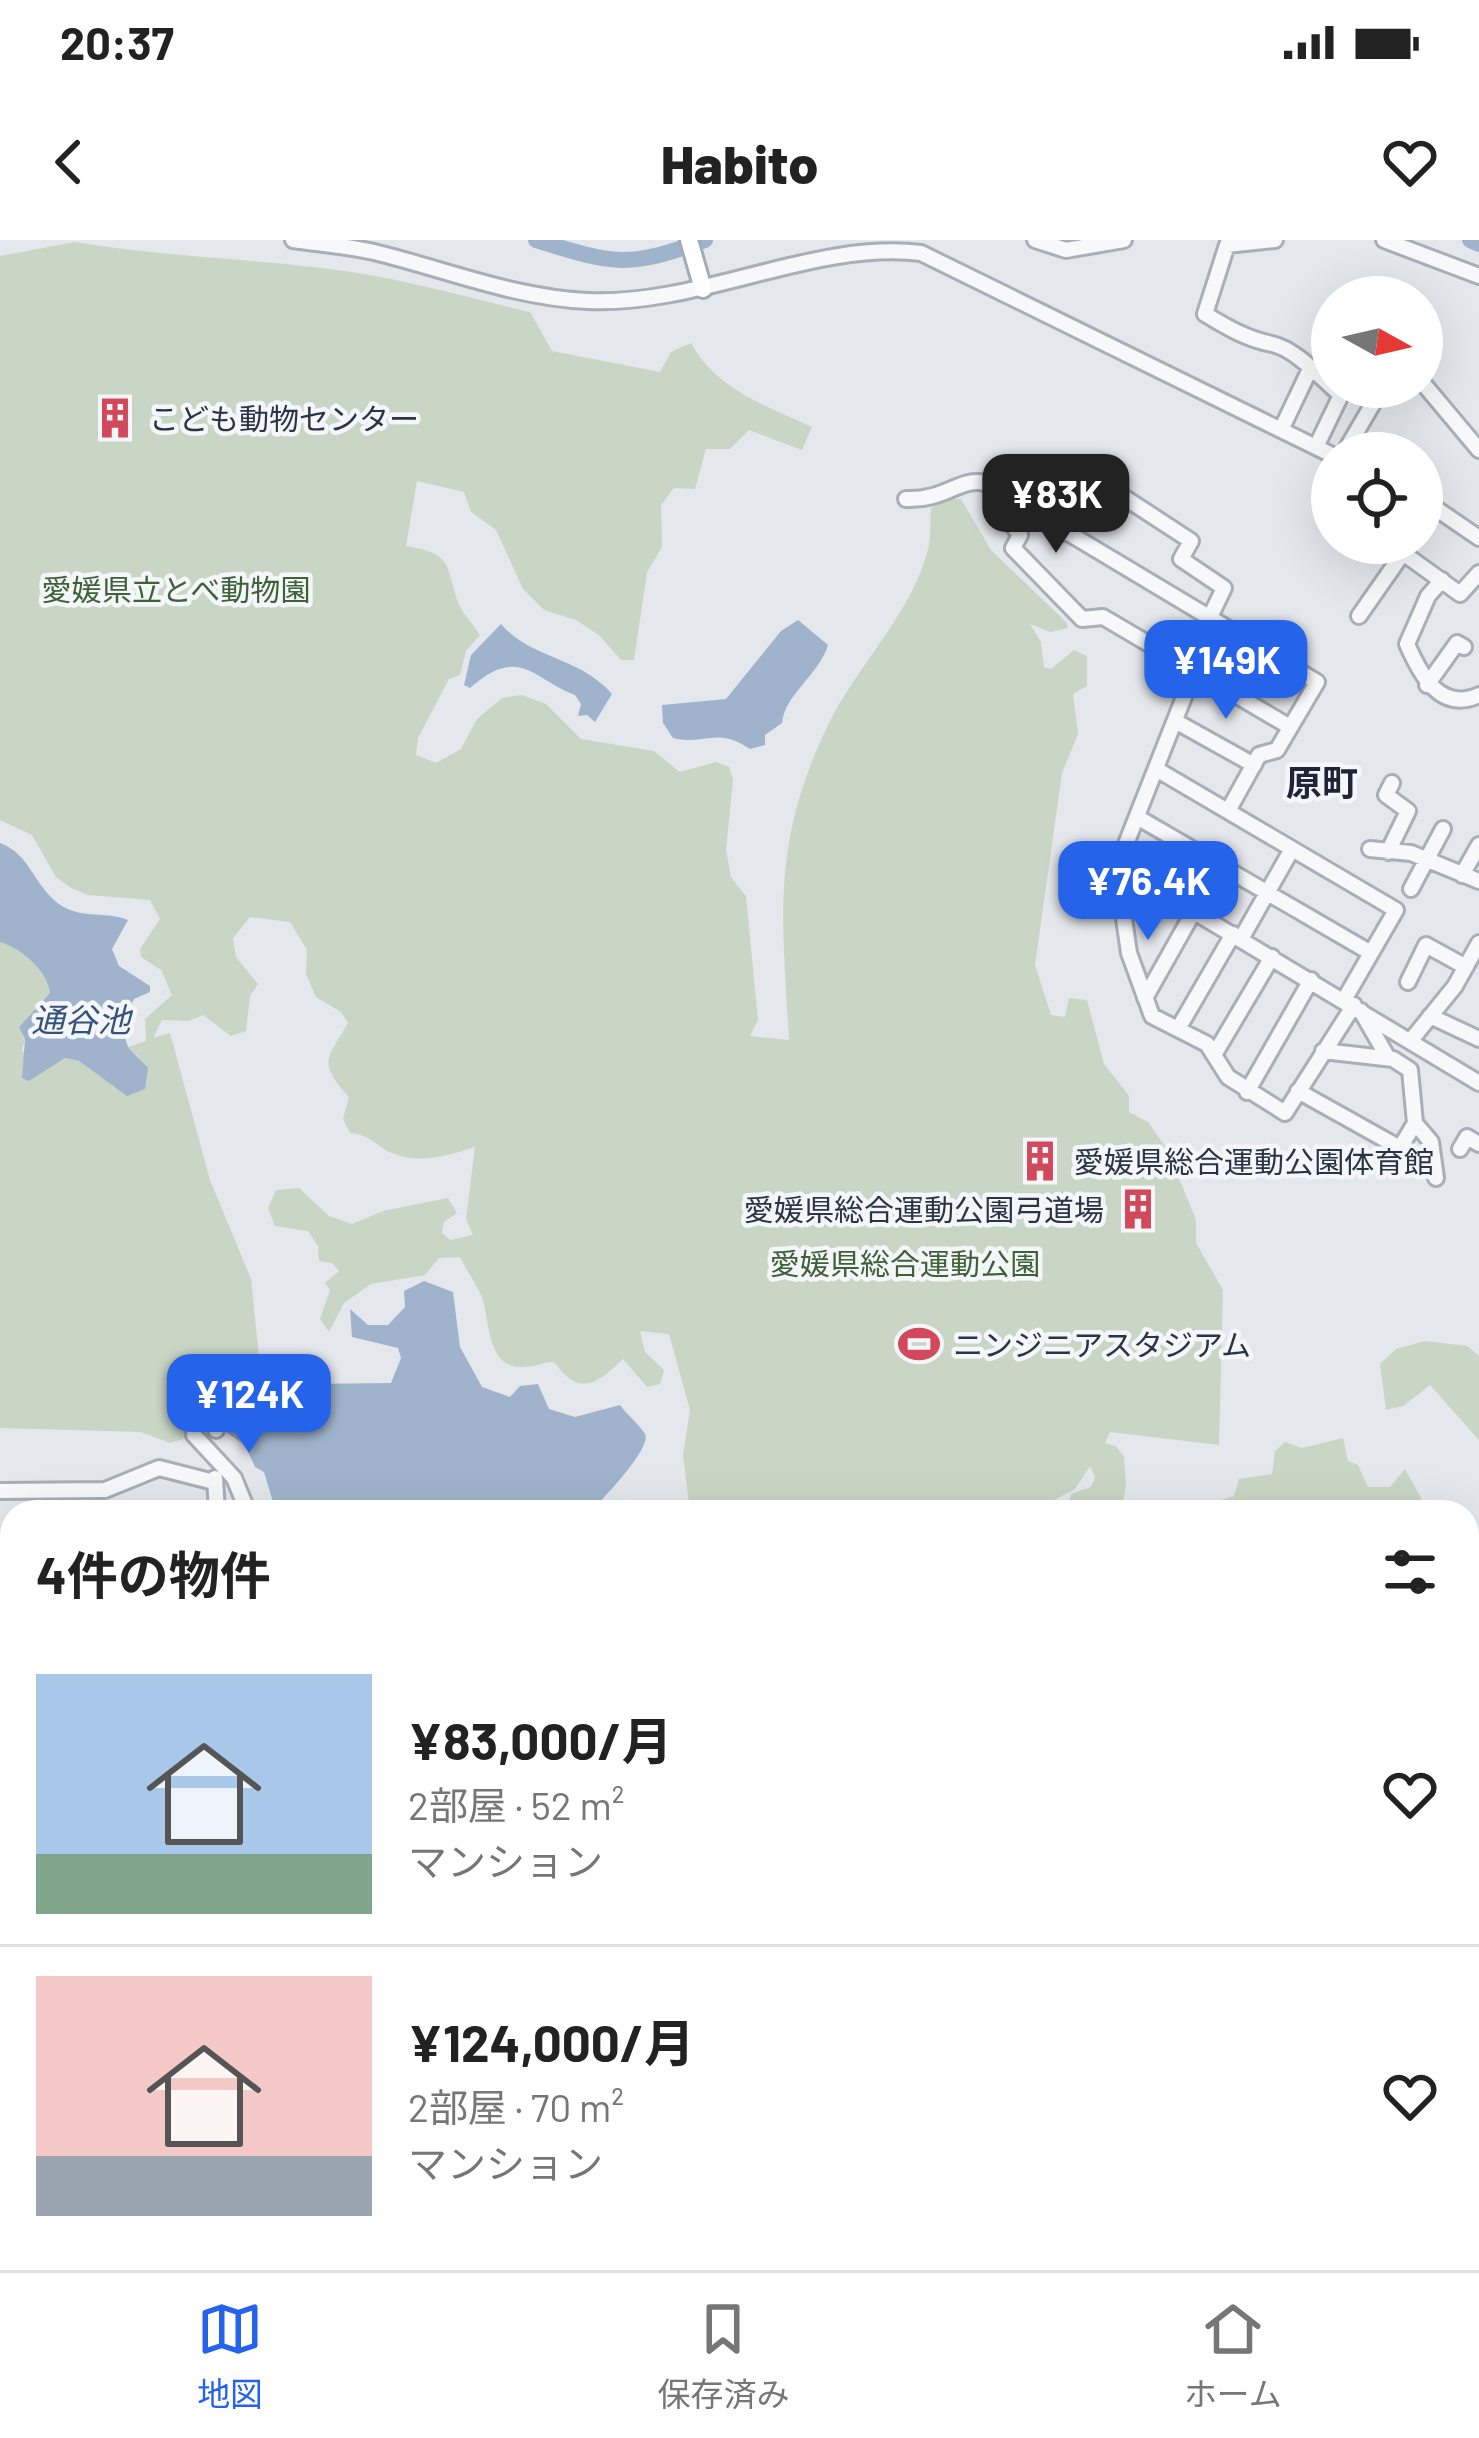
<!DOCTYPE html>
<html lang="ja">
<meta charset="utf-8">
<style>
:root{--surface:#fff;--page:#f6f6f6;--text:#222;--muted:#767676;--line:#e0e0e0;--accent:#2563eb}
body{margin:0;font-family:Barlow,"Noto Sans JP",sans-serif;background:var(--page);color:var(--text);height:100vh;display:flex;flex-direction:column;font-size:45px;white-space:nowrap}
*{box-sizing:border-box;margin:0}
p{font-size:39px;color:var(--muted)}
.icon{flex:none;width:66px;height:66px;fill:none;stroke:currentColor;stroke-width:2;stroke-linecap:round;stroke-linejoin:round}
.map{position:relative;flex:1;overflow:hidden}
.side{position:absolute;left:0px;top:1260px;width:1479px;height:771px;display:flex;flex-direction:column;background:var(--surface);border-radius:36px 36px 0 0;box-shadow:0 12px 48px #0002}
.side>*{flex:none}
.needle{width:78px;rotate:98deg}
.tools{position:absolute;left:1311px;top:36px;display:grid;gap:24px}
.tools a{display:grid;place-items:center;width:132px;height:132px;border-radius:50%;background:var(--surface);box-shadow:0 12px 48px #0002;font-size:60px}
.price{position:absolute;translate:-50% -102px;padding:0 27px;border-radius:24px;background:var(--accent);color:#fff;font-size:39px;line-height:78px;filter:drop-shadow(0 3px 6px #0008)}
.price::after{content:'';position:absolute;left:50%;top:72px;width:36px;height:27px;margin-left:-18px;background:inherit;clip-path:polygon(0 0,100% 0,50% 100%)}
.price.selected{background:#222;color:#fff}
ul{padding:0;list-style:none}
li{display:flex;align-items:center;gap:36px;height:300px;padding:0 36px}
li+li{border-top:3px solid var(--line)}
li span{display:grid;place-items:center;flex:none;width:336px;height:240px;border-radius:0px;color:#555}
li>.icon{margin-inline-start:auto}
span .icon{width:144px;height:144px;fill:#fffc;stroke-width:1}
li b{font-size:51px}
h2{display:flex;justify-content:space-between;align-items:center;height:144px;padding:0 36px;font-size:51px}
.status{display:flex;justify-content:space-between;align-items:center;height:84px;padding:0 60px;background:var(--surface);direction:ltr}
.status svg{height:33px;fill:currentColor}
header{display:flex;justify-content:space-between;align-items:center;height:156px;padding:0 36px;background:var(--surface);font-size:54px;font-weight:800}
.tab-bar{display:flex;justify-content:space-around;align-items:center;height:168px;border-top:3px solid var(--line);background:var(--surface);font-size:33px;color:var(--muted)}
.tab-bar a{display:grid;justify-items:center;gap:6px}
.tab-bar .selected{color:var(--accent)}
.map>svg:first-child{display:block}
.green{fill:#c9d6c5}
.water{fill:#9fb4cc}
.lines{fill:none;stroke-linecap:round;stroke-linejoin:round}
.river{stroke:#9fb4cc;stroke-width:16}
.minor-casing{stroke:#a9aeb7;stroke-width:20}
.major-casing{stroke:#a3abb8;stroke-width:22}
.minor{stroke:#f7f8fa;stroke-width:14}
.major{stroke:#fff;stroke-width:16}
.labels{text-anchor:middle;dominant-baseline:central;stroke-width:9;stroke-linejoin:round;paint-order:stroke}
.poi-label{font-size:30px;fill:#2b3445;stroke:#f4f6f9;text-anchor:start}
.park-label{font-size:30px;fill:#3f6138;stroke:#f4f6f9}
.water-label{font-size:33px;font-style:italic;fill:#34527a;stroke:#f4f6f9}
.quarter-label{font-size:36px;font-weight:bold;fill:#1d2536;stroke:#f4f6f9}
</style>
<div class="status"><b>20:37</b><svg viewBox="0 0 49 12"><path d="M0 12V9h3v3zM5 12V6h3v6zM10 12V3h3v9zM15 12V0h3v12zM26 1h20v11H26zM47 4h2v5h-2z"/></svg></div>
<header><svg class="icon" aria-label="back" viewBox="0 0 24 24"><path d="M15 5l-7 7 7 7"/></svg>Habito<svg class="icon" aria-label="heart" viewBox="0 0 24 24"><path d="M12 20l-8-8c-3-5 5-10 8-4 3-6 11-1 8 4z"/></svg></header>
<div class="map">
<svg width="1479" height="2030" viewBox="0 0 1479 2030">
<rect width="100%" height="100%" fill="#e4e7ec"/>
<path class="green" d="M75,2C157,16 239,18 322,28C393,36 462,56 530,72L552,111L660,132L671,112L691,103C717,150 765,165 812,187L802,210L749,190L730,209H706L695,249L674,248L661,265L662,307L647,332L634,420H621L600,396L576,380L544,370L523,349L496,290L471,272L464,252L417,241L406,306C452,314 445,322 458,362C462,373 474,385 480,395L466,411L460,435L449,439L418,498L416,515L436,523L461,509L477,479L502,458L522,455L546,464L581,499L654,511L680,532L716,522L729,527L733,540L726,610L731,637L746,656L758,780L750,796L789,800C782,673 771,603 829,483C858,424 915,370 929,305C931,294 930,281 931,268L946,259H961L991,310L1066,382L1068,388L1050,392L1030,384L1041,402L1044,427L1051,429L1074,410L1087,416V446L1073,454L1078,494L1062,533L1035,725L1051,775L1065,777L1069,758L1087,760L1104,824L1129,856V872L1148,882L1167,909L1196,980V1003L1223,1050L1219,1205L1110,1192L1105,1203L1116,1206L1124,1217L1126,1245L1121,1272L1067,1270L1071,1254L1091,1247L1095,1237L1090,1226L1075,1249L1054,1260L1053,1272H690L683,1215L690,1170L669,1094L640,1091L645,1112L664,1130L660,1144L647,1147L623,1119C595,1146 579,1156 554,1122C543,1122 535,1127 525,1127C487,1130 490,1084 483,1060C478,1046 467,1032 460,1017L439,1018L425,1035L371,1044L344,1063L329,1092L320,1079L330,1050L325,1043L339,1031L332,1023L319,1021L318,1006L308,991L275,986L268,968L276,950L299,948L329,976L352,984L383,971L448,958L457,973L444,982L442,993L450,1000L473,995L466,979L475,907C450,915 418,925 392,913C376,906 369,894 350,893L343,879L349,857C317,821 327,820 348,783L341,772L316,757L306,734L307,710L290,682L250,677L233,698L236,717L258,744L250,756L246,791L231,796L203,775L188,781L162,780L153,798L170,793L210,940L251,1039L260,1127L240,1130L220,1188L170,1203L141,1192L0,1188V702C23,709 47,730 50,753L19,787L25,799L22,810L39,832L65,818L79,821L127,855L145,849L139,817L128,807L146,801L145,779L172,755L161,730L141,717L140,709L160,679L150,660L88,655L71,648L56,637L32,595L0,580V16Z
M1425,1101L1467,1106L1479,1116V1200L1430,1145L1403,1166L1386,1170L1380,1124L1396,1109Z
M1343,1198L1348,1221L1358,1225L1368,1247H1390L1405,1229L1422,1260L1408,1272H1180L1234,1256L1239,1239L1272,1234L1275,1211L1285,1202L1302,1208Z
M0,1642L12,1649V1859L0,1869Z"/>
<path class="water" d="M798,380L828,405C819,435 785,454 782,483L765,495V505L750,509C716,486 704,506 673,498L663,483L662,465L726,459L781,391Z
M501,384C531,419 581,417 612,454L595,482L587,475L578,476L581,464L575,455C534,440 519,404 470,448L464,445L471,415Z
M0,603C31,614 34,648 62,666C84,679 105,671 128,680L112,709L119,726L150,746V752L134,759L121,785L128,807L148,828L145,849L127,856L79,821L65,818L29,841L22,838L25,799L19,787L50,753C47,730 22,709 0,702Z
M424,1041L453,1052L460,1107L482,1147L510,1157L520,1146L538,1144L549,1169L575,1177L620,1165C626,1174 640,1185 645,1194C652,1209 601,1260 591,1272H276L264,1232L255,1227L245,1205L220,1188L227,1139L240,1130L260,1127L269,1134L302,1136L308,1144L391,1143L401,1118L398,1108L352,1097L350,1069L368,1085H388L405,1067L404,1051Z"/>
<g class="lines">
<path class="river" d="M536,0C613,24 627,29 705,0
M1470,0L1479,4"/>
<g class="minor-casing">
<path id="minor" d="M293,0C320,4 348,6 374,12C444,29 515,58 588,61C700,66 814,0 921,13L1332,215
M1035,0L1066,10L1124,0
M1275,0L1227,5L1205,74C1228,88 1247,99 1272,104C1296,109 1322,139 1341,155L1316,207
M1384,0L1479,36
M1422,142L1479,210
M1281,190L1310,129
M1344,213L1378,155
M906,259C944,261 960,237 985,243L1317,442L1277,510L1259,515L1228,571
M1422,259L1479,298
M1018,263L1011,283L1020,295L1013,308L1082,379L1103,377L1290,487
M1065,293L1096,239L1191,301L1181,319L1224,348L1209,379
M1442,340L1428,356L1407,404C1420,434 1440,473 1479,455
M1359,376L1403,313L1460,354L1479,333
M1214,381L1122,614L1119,644L1129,713L1152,776L1207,804L1228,837L1285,873L1354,765
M1427,445L1457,403L1464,407
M1175,481L1254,525
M1156,529L1396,670L1344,760
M1137,577L1371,713
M1370,609L1411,613L1479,641
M1388,612L1408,571L1386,555L1392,543
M1121,628L1479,843
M1462,635L1479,605
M1411,649L1443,589
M1241,699L1292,609
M1408,742L1426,705L1466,727
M1145,758L1194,671
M1361,771L1388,818
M1430,776L1479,799
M1178,789L1233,694
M1412,799L1455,746L1479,703
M1323,811L1393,819L1410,830L1415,883L1431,902L1436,938
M1214,815L1272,717
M1298,851L1400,908L1415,883
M1247,852L1311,740
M1460,909L1467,897L1479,904
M216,1190V1182
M194,1195L234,1238L248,1272
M215,1238L217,1272
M0,1251L105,1250L159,1228L214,1242
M0,1380L12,1378
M1467,1429L1479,1419
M0,1470H12
M12,1637L5,1635L12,1641
M1467,1692L1479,1694
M1467,1767L1479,1768
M1467,1945L1479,1941
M0,1994L12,1993
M94,2019L95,2030
M473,2019L518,2030
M794,2019L895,2030
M1355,2019V2030
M304,2030L306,2019
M623,2030L628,2019
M717,2030L719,2019
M965,2030L966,2019
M1197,2030V2019
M1451,2030L1479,2019"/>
</g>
<g class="major-casing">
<path id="major" d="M689,0L703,49"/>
</g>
<use href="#minor" class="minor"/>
<use href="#major" class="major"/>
</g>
<defs>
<g id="building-bare" transform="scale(3.24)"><path d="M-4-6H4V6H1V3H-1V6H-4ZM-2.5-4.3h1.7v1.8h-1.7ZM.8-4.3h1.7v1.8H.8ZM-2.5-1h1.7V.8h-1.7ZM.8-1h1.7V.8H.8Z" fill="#d1495b" stroke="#f4f6f9" stroke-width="2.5" paint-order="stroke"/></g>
<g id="stadium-bare" transform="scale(3.24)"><path d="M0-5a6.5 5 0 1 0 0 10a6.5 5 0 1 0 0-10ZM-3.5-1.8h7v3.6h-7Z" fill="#d1495b" stroke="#f4f6f9" stroke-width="2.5" paint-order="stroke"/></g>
</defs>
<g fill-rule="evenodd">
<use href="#building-bare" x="115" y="178"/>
<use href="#building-bare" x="1040" y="921"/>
<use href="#building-bare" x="1138" y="969"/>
<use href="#stadium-bare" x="919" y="1104"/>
</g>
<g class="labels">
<g class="poi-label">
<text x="149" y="178">こども動物センター</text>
<text x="1074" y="921">愛媛県総合運動公園体育館</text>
<text x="1104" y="969" text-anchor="end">愛媛県総合運動公園弓道場</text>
<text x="953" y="1104">ニンジニアスタジアム</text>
</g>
<g class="park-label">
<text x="176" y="349">愛媛県立とべ動物園</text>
<text x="905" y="1023">愛媛県総合運動公園</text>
</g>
<g class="water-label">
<text x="81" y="779">通谷池</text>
</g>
<g class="quarter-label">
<text x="1322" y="541">原町</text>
</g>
</g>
</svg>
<div class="tools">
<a><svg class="needle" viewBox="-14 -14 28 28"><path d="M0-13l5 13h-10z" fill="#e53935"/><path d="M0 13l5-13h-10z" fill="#767676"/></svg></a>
<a><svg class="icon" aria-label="locate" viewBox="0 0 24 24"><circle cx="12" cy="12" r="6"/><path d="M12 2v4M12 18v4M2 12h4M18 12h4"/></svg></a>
</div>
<b class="price selected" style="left:1056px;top:316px">¥83K</b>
<b class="price" style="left:1226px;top:482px">¥149K</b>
<b class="price" style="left:1148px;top:703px">¥76.4K</b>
<b class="price" style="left:249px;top:1216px">¥124K</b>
<section class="side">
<h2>4件の物件<svg class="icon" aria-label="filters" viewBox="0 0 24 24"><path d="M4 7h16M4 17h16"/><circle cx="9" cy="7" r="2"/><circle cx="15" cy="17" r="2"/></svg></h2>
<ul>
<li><span style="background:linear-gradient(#a9c7e8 75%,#7fa58c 0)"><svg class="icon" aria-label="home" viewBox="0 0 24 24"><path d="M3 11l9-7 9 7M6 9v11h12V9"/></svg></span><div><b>¥83,000/月</b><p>2部屋 · 52 m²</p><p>マンション</p></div><svg class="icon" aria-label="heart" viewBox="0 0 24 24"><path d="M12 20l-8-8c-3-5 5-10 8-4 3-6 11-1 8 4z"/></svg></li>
<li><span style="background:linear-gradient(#f6c9c9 75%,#9aa5b1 0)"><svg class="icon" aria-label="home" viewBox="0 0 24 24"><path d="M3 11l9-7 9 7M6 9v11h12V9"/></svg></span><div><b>¥124,000/月</b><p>2部屋 · 70 m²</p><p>マンション</p></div><svg class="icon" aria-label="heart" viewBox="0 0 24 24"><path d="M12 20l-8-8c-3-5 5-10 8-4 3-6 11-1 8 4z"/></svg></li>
</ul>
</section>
</div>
<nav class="tab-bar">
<a class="selected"><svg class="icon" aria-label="map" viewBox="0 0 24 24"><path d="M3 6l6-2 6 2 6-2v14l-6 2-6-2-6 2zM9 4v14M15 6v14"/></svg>地図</a>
<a><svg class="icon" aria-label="saved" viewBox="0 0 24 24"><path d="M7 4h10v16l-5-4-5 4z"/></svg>保存済み</a>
<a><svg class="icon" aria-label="home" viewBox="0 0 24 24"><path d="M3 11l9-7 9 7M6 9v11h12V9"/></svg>ホーム</a>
</nav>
